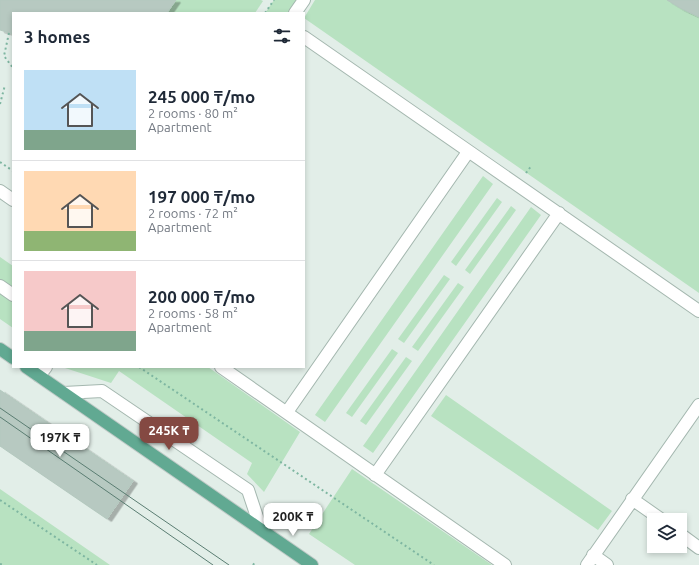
<!DOCTYPE html>
<meta charset="utf-8">
<style>
:root{--surface:#fff;--page:#f6f6f7;--text:#1f2937;--muted:#747a83;--line:#e0e1e3;--accent:#844942}
body{margin:0;font-family:Ubuntu,sans-serif;background:var(--page);color:var(--text);height:100vh;display:flex;flex-direction:column;font-size:15px;white-space:nowrap}
*{box-sizing:border-box;margin:0}
p{font-size:13px;color:var(--muted)}
.icon{flex:none;width:22px;height:22px;fill:none;stroke:currentColor;stroke-width:2;stroke-linecap:round;stroke-linejoin:round}
.map{position:relative;flex:1;overflow:hidden}
.drawer{position:absolute;left:12px;top:12px;width:293px;height:356px;display:flex;flex-direction:column;background:var(--surface);border-radius:0px;box-shadow:0 2px 6px #0003}
.drawer>*{flex:none}
.buttons{position:absolute;left:647px;top:513px;display:grid;gap:8px}
.buttons a{display:grid;place-items:center;width:40px;height:40px;border-radius:0px;background:var(--surface);box-shadow:0 2px 6px #0003;font-size:20px}
.price{position:absolute;translate:-50% -34px;padding:0 9px;border-radius:8px;background:#fff;color:#222;font-size:13px;line-height:26px;filter:drop-shadow(0 1px 2px #0008)}
.price::after{content:'';position:absolute;left:50%;top:24px;width:12px;height:9px;margin-left:-6px;background:inherit;clip-path:polygon(0 0,100% 0,50% 100%)}
.price.selected{background:var(--accent);color:#fff}
ul{padding:0;list-style:none}
li{display:flex;align-items:center;gap:12px;height:100px;padding:0 12px}
li+li{border-top:1px solid var(--line)}
li span{display:grid;place-items:center;flex:none;width:112px;height:80px;border-radius:0px;color:#555}
li>.icon{margin-inline-start:auto}
span .icon{width:48px;height:48px;fill:#fffc;stroke-width:1}
li b{font-size:17px}
h2{display:flex;justify-content:space-between;align-items:center;height:48px;padding:0 12px;font-size:17px}
.map>svg:first-child{display:block}
.green{fill:#b8e2c1}
.building{fill:#b7c9c1;stroke:#b4c9bf;filter:url(#shadow)}
.lines{fill:none;stroke-linecap:round;stroke-linejoin:round}
.minor-casing{stroke:#a4b7af;stroke-width:14}
.major-casing{stroke:#c0cac7;stroke-width:14}
.path{stroke:#7eb6a1;stroke-width:2;stroke-dasharray:2 3;stroke-linecap:butt}
.minor{stroke:#fff;stroke-width:12}
.major{stroke:#61a992;stroke-width:12}
.tram{stroke:#5a7d72;stroke-width:1}
</style>
<div class="map">
<svg width="699" height="565" viewBox="0 0 699 565">
<defs>
<filter id="shadow"><feDropShadow dx="4.5" dy="2.5" stdDeviation="0" flood-color="#0004"/></filter>
</defs>
<rect width="100%" height="100%" fill="#e2eee8"/>
<path class="green" d="M176,0H261L263,1L255,13H167Z
M274,0H298L289,13H265Z
M315,0H699V293L304,18Z
M483,176L493,184L325,422L315,415Z
M497,198L502,202L456,266L451,262Z
M511,206L516,210L470,274L465,270Z
M531,207L541,215L373,453L363,446Z
M0,257L13,266V328L0,319Z
M444,275L450,279L404,343L398,339Z
M458,283L464,287L418,351L412,347Z
M392,349L398,353L352,417L346,413Z
M406,357L412,361L366,425L360,421Z
M66,367H208L300,432L264,492L247,474L252,463L119,371L111,383L65,368Z
M446,395L612,511L598,530L431,416Z
M352,469L492,565H355L309,534Z
M0,489L110,565H0Z"/>
<path class="building" d="M0,0H176L167,13H13V34L0,30Z
M667,0H699V17L680,8Z
M0,390L133,481L107,519L0,446Z"/>
<g class="lines">
<g class="minor-casing">
<path id="minor" d="M295,13L304,0
M304,37L699,311
M0,191L13,200
M0,286L13,295
M221,367L505,565
M39,376L46,367
M64,393L102,391L248,490L261,529
M287,412L468,152
M375,475L559,213
M632,499L662,520
M680,534L699,548
M593,555L607,565
M587,565L699,405"/>
</g>
<g class="major-casing">
<path id="major" d="M0,349L13,358
M26,367L312,565"/>
</g>
<path class="path" d="M265,13L274,0
M9,33L4,56L13,68
M0,104L5,85
M0,162L13,171
M526,173L532,165
M139,367L434,565
M0,500L97,565
M0,564L4,565
M253,565L256,561"/>
<use href="#minor" class="minor"/>
<use href="#major" class="major"/>
<path class="tram" d="M0,408L229,565
M0,417L213,565"/>
</g>
</svg>
<div class="buttons">
<a><svg class="icon" aria-label="layers" viewBox="0 0 24 24"><path d="M12 4l9 5-9 5-9-5zM3 14l9 5 9-5"/></svg></a>
</div>
<b class="price selected" style="left:169px;top:451px">245K ₸</b>
<b class="price" style="left:60px;top:458px">197K ₸</b>
<b class="price" style="left:293px;top:537px">200K ₸</b>
<section class="drawer">
<h2>3 homes<svg class="icon" aria-label="filters" viewBox="0 0 24 24"><path d="M4 7h16M4 17h16"/><circle cx="9" cy="7" r="2"/><circle cx="15" cy="17" r="2"/></svg></h2>
<ul>
<li><span style="background:linear-gradient(#bfe0f5 75%,#7fa58c 0)"><svg class="icon" aria-label="home" viewBox="0 0 24 24"><path d="M3 11l9-7 9 7M6 9v11h12V9"/></svg></span><div><b>245 000 ₸/mo</b><p>2 rooms · 80 m²</p><p>Apartment</p></div></li>
<li><span style="background:linear-gradient(#ffd9b3 75%,#8fb573 0)"><svg class="icon" aria-label="home" viewBox="0 0 24 24"><path d="M3 11l9-7 9 7M6 9v11h12V9"/></svg></span><div><b>197 000 ₸/mo</b><p>2 rooms · 72 m²</p><p>Apartment</p></div></li>
<li><span style="background:linear-gradient(#f6c9c9 75%,#7fa58c 0)"><svg class="icon" aria-label="home" viewBox="0 0 24 24"><path d="M3 11l9-7 9 7M6 9v11h12V9"/></svg></span><div><b>200 000 ₸/mo</b><p>2 rooms · 58 m²</p><p>Apartment</p></div></li>
</ul>
</section>
</div>
